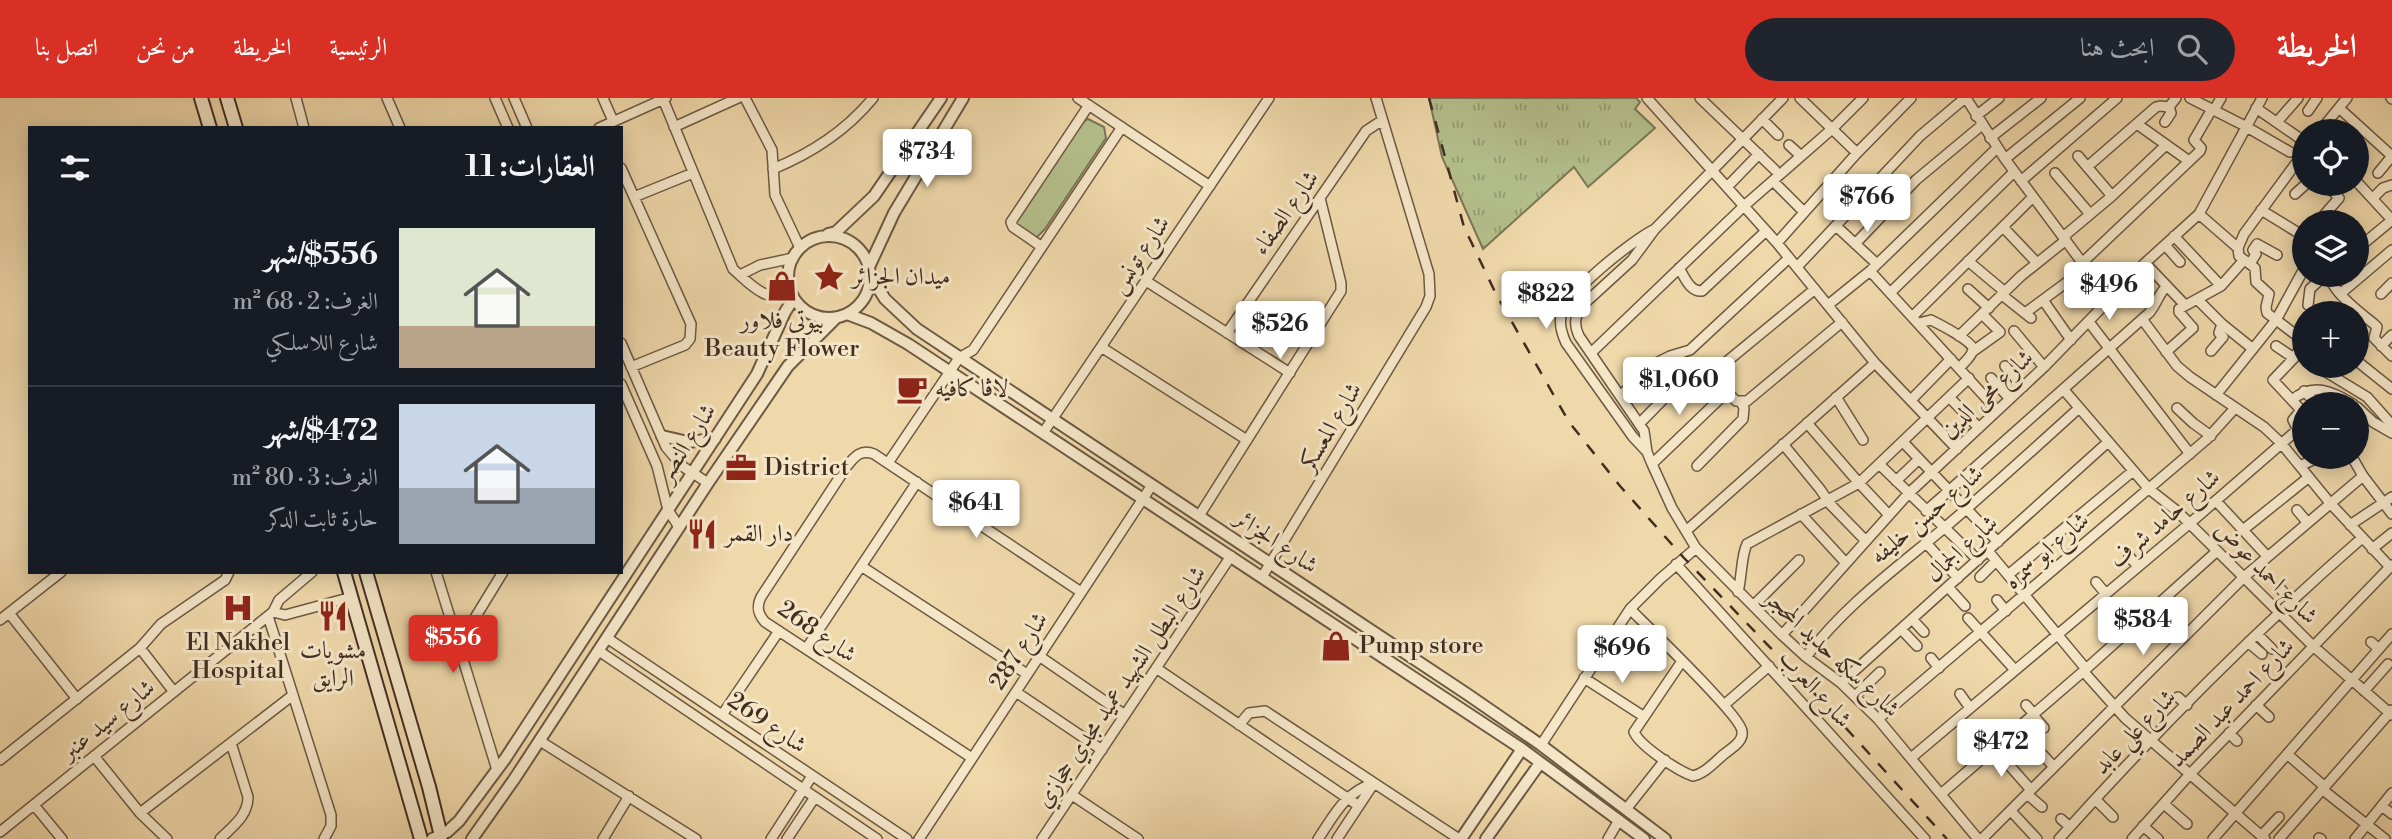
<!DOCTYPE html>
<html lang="ar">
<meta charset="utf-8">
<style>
:root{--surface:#171b24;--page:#20242c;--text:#f1f3f6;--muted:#9ea1a6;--line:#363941;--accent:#d93025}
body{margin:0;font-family:"Libre Bodoni",Amiri,serif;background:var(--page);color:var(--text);direction:rtl;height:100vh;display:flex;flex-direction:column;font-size:26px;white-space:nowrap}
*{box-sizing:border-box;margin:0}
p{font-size:23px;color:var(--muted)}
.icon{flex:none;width:38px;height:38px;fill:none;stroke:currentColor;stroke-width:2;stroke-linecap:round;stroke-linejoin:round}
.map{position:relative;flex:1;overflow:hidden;direction:ltr}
.side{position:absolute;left:28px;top:28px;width:595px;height:448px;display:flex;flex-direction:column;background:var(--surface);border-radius:0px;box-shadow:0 4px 18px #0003;direction:rtl}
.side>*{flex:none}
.tools{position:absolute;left:2292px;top:21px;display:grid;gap:14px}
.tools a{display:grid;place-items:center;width:77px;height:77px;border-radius:50%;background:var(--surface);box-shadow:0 4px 18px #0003;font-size:35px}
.price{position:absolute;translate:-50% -60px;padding:0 16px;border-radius:7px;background:#fff;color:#222;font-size:23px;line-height:46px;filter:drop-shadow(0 2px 4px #0008)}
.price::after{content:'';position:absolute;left:50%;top:42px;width:21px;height:16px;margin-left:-10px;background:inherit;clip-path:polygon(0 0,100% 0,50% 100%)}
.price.active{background:var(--accent);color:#fff}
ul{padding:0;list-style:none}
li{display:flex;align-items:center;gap:21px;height:175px;padding:0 28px}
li+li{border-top:2px solid var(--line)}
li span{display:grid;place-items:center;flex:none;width:196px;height:140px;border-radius:0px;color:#555}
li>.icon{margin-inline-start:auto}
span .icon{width:84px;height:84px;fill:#fffc;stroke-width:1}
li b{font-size:30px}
h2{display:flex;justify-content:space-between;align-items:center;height:84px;padding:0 28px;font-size:30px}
header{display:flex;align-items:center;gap:42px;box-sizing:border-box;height:98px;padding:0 35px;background:var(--accent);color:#fff}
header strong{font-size:33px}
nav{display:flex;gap:38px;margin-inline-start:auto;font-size:24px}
.search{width:490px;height:63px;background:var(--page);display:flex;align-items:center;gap:18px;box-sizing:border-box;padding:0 24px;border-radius:38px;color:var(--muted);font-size:26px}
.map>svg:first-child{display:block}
.grass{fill:url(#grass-tufts);stroke:#7b7656;stroke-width:2}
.green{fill:#b4c08c;stroke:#7b7656;stroke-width:2}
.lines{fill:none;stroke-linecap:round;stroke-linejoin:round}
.minor-casing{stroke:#6d5843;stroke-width:12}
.tertiary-casing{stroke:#6d5843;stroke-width:14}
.secondary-casing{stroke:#422d21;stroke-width:16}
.minor{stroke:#f5e6c8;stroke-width:9}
.tertiary{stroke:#f5e6c8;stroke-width:10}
.secondary{stroke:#f5e6c8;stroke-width:12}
.rail{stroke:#422d21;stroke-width:2.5;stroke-dasharray:12 12;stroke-linecap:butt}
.labels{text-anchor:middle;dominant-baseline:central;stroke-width:6;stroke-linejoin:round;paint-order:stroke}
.street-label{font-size:24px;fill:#422d21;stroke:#f5e6c8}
.poi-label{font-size:24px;fill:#422d21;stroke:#f5e6c8;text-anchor:start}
</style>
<header>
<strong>الخريطة</strong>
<div class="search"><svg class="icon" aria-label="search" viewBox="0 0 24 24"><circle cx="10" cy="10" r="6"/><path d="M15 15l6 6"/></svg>ابحث هنا</div>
<nav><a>الرئيسية</a><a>الخريطة</a><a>من نحن</a><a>اتصل بنا</a></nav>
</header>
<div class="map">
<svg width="2392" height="741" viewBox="0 0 2392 741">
<defs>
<pattern id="grass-tufts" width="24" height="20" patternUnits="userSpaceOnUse" patternTransform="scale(1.75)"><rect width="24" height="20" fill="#b4c08c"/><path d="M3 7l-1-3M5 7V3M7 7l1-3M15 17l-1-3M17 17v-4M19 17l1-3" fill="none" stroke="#949c72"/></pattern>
</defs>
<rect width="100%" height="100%" fill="#efd8aa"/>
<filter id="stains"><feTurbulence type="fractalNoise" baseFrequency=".00286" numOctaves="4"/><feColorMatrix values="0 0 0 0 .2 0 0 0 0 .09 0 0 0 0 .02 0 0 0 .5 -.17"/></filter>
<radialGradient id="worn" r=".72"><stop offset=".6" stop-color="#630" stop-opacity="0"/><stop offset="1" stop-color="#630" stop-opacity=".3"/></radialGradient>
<path class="grass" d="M1429,0H1636L1640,4L1635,11L1655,30L1588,89L1574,69L1483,151L1442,59Z"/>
<path class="green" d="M1088,21L1104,29L1106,40L1045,131L1036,140L1016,128L1015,122L1081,25Z"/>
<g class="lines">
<g class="minor-casing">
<path id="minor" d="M296,0L304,30
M387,0L400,30
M495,0L508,30
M514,0L527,30
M603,0L613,23
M745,0L772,52L775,97L800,150
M1078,0L1210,88
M1647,0L1777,145L1875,265L1957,351
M1700,0L1775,72
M1783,0L1655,131L1632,162L1585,205C1575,216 1573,225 1579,238L1644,333L1647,354L1652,366L1672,410L1696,450L1782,537L1806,559L1841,585L1878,621L1978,741
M1800,0L1857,55
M1966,0L2005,61L2110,202
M2190,0L2245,28L2290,54
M2391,0L2392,1
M663,1L733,171C751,187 766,205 792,197
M2256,10L2305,44
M2339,10L2392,58
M2214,12L2221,0
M2308,13L2317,0
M1976,18L1999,0
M1762,21L1778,37
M2165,24L2171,15L2169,9
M2277,24L2298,0
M2137,26L2189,63
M674,29L738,0
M599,30L666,0
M2320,33L2347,0
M1990,40L2041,0
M1789,47L1801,58
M2078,58L2112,98
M2005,61L2080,0
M2087,69L2156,9L2160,8L2169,9L2176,0
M621,70L691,226L690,241L685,247L631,269
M773,71C812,55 846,33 873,0
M2055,75L2090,116
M2378,75L2392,58
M1773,83L1804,114
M2021,83L2117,0
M2357,84L2392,122
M1727,89L1759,56
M2295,96L2306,86
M634,99L693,75
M2373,100L2383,90L2392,87
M2261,112L2305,139
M2199,116L2238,150
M2318,124L2339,100L2326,86
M1836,128L1877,166
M2003,129L2037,165
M2174,138L2221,188
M2063,139L2112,98L2166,47
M1777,145L1857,55L1911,0
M1855,146L1916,82L1982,27
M2165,147L2180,164
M1042,149L1013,129L1011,124L1089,7
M2238,150L2239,158L2255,170L2256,184L2269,196L2266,209L2267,215L2304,243
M2238,150L2244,136L2305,53
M2357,151L2392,122
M1968,163L2005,194
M2082,165L2200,53L2201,50L2194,42L2212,11
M2145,165L2185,207
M2250,166L2256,156L2253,152L2257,146L2277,157
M1797,169L1920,38L1965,0
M1679,170C1685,180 1690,194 1702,193L1766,133
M1870,173L1997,312
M740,177L760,167L793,160
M2325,177C2333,184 2335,192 2343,199C2352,209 2363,217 2374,226L2377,229L2374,240L2392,258
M1146,183L1290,275
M1815,191L1719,270L1717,276L1720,286L1736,303H1747L1842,224
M1968,191L1989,210
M1890,195L2014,74
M2340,196L2392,152
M2381,196L2392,185
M2002,197L2031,220
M2197,201L2222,226L2253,251
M2043,202L2071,242
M1828,207L1870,173L1997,50
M2308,207L2310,191L2325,177
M2025,215L2086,170
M1912,219L2033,99
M2142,221L2177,268L2190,279L2264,329L2281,345L2330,405L2390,469
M2089,224L2190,356
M1919,225L1931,222C1939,226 1973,243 1973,251C1973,257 1963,266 1959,270
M2014,233L2044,269
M1227,235L1366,33L1378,25L1384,26
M1959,238L2021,178L2066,142
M621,245L666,349L682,368L708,385
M2276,248L2294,260
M2381,248L2392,237
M1101,249L1247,342
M2211,253L2223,239L2219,235L2222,226
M1972,254L2000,234L1982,216
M2166,254L2193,230L2179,214V211L2221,188L2244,162
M1591,255L1744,108L1832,31L1863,0
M1678,256L1687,277
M2357,263L2392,291
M2005,268L2023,289
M2326,274L2367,299L2392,327
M1991,280L2010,301
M621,286L657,368L668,412L679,429
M2064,292L2149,391L2177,413L2313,548L2392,617
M2304,293L2317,306
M1621,297L1656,265L1670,258L1690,252L1789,160
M2216,297L2276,222L2305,169
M1836,299L1863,342
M1949,299L1979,330
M1911,302L1951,261
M2292,302C2313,284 2332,293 2353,306
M2357,309L2373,324L2392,335
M2177,310L2193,325L2211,338
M1807,325L1859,385L1888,416
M1639,326L1687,277C1698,272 1705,272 1717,276
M1043,335L1269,0
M1904,345L1998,444
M1783,346L1820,391L1830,406L1865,442
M1647,354L1633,339L1566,245C1562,236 1559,227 1561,218C1565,195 1632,143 1653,132
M2352,359L2363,378L2392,416
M888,365L959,260L973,252L1122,29
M1652,366L1727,294
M1880,367L1978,462
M1697,368L1743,321L1744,310L1741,304
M2300,368L2319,359
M1896,383L1919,361
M2216,403L2267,458
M2297,412L2307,424
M1926,413L2149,215C2157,206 2158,196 2167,188
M1801,416L1845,464
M1199,418L1341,193V185L1320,100
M2350,427L2392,399
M2243,432L2309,379
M1686,433L1875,265
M1926,445L1958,480
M2372,451L2392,435
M1988,453L2086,571
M2129,458L2138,469
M1676,466L1925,741
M861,468L1027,576
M436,474L497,672
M2008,477L2133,373
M1262,479L1426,209L1430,198L1429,176L1376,0
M1980,479L1996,463
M2096,484L2106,496
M1948,489L1965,508
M2279,489L2291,503
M1738,494C1742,479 1741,458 1747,446L1859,385L1969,280
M1997,502L2006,513
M1753,508L1799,462
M1630,511C1648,529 1740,617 1742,633C1744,644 1730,651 1723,657C1714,665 1705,675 1693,678C1678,673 1640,648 1634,634L1682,563
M273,514L285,517L352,499
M9,515L77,601
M268,518L331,717V728L324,741
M1968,520L2015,572
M1912,521L1924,534
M0,522L61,474
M1901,531L1917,548
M2257,536L2272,551
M1782,537L1908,396L2044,269L2145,165L2199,116L2262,0
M607,540L907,741
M2371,544L2379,551
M2249,545L2262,556
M459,546L503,474
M140,550L174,594
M806,551L917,384
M599,553L877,741
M1039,558L1125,617
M1806,559C1844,508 1894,472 1943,431C1989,392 2034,351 2079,310
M1931,560L1939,570
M1156,570L1359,708
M2083,573L2125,620L2265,741
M1584,580L1643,618
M1841,585L2108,344
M2364,593L2388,566
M1016,594L1102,652
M1960,596L1970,610
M1855,598L1880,574
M2178,599L2187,607
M1724,607L1769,568
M2026,607L2034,616
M2256,607L2269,619
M722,617L779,533
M2033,617L2044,630
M1878,621L2207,341L2235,310
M1239,627L1249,615L1265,613L1459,741
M2229,635L2237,643
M540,643L696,741
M1541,647L1630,511L1660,481L1696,450
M1994,650L2031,692
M2287,656L2325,689
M2043,657L2054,669
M94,658L140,715L167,741
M972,660L765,524C758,516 756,509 761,499L847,368C855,358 861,351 874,356L1081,494
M1911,660L2189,426L2296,333L2297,330L2293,322L2301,312L2273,282L2294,260L2305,242
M0,662L140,550L161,526L225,482L229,474
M2323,692L2385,741
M1941,696L2086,571L2216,454
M2027,696L2042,709
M1072,697L1138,741
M2096,702L2113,719
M2164,706L2187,726
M34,707L62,741
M2382,708L2392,716
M1627,710L1665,662
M2011,713L2037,741
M140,715L293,597
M2061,721L2070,729
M2143,728L2158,741
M0,734L273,514L279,502L312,474
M2261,738L2279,719
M2319,740L2321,741
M220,741C232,729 248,718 248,699L231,645
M603,741L629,698
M771,741L812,678
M787,741L815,699
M919,741L1152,387
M1042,741L1231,458
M1318,741C1335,716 1344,695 1374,685
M1337,741L1374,685
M1608,741L1619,722
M1982,741L2244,479L2363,378
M2059,741C2154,635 2255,533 2362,440
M2132,741L2190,676L2392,467
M2213,741L2392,536
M2279,741L2392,612
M2355,741L2392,695"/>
</g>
<g class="tertiary-casing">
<path id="tertiary" d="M828,136L836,134L874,98L941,0
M788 179a41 41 0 1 1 82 0a41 41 0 1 1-82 0Z
M869,169L894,115L963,0
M870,177L885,201L917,231L1467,596L1541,647L1665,741
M847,216L871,225L908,246L1522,651L1644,741
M662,338L688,344L715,341
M432,741L447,734L459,723L505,661L757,276L785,214L794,200
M472,741L515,680L708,385L788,268L837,219
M1461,741L1522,651
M1486,741L1540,665"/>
</g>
<g class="secondary-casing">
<path id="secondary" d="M201,0L210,30
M227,0L236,30
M344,474L421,741
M366,474L429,689L441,738"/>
</g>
<use href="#minor" class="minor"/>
<use href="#tertiary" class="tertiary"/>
<use href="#secondary" class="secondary"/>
<path class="rail" d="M1429,0L1464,129L1496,196L1569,324L1620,388L1684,460L1813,594L1947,741"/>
</g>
<defs>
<g id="sight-bare" transform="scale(2.415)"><path d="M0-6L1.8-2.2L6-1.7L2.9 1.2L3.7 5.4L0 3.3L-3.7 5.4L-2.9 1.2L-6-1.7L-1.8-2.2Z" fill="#8f2418" stroke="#f5e6c8" stroke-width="2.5" paint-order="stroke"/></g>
<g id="shop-bare" transform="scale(2.415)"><path d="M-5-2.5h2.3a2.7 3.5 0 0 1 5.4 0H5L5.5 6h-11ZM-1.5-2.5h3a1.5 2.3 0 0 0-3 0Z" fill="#8f2418" stroke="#f5e6c8" stroke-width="2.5" paint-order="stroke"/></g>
<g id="cafe-bare" transform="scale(2.415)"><path d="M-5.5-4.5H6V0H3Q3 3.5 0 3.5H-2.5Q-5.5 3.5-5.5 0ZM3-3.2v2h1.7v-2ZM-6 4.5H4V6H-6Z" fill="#8f2418" stroke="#f5e6c8" stroke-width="2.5" paint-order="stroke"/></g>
<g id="office-bare" transform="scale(2.415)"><path d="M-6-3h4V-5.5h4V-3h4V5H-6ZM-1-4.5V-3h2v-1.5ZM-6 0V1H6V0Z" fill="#8f2418" stroke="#f5e6c8" stroke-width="2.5" paint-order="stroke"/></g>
<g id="restaurant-bare" transform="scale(2.415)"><path d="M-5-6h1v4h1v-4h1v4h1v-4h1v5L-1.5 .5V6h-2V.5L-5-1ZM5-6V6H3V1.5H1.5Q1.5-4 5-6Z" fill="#8f2418" stroke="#f5e6c8" stroke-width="2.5" paint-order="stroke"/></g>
<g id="hospital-bare" transform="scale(2.415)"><path d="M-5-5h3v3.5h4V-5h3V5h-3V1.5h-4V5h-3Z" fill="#8f2418" stroke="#f5e6c8" stroke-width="2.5" paint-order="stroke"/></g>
</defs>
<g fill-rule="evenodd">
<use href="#sight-bare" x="829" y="179"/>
<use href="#shop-bare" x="782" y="188"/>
<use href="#cafe-bare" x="912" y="291"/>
<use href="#office-bare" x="741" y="370"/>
<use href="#restaurant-bare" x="702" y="436"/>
<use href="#hospital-bare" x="238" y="510"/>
<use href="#restaurant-bare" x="333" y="518"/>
<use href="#shop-bare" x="1336" y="548"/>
</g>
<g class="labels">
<g class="street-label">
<text transform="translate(1286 115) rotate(-55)">شارع الصفاء</text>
<text transform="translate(1140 157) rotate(-56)">شارع تونس</text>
<text transform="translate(1987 296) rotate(-43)">شارع محى الدين</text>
<text transform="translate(1331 329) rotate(-59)">شارع المعسكر</text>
<text transform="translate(687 345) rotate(-57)">شارع النصر</text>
<text transform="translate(1927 417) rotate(-40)">شارع حسن خليفه</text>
<text transform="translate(2165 421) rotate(-41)">شارع حامد شرف</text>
<text transform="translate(1276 444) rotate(34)">شارع الجزائر</text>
<text transform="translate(1962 451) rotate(-42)">شارع الجمال</text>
<text transform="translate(2047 453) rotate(-41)">شارع ابو سمره</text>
<text transform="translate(2266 475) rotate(45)">شارع احمد عوض</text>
<text transform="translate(817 534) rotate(35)">شارع 268</text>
<text transform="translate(1019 553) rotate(-57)">شارع 287</text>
<text transform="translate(1832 556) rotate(43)">شارع سكه حديد المحجر</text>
<text transform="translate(1121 589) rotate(-56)">شارع البطل الشهيد عميد مجدي حجازي</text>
<text transform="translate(1815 591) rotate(48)">شارع العرب</text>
<text transform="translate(2232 605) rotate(-46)">شارع احمد عبد الصمد</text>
<text transform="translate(108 622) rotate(-39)">شارع سيد عنبر</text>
<text transform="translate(767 625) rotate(34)">شارع 269</text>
<text transform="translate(2135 634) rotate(-46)">شارع علي عابد</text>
</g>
<g class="poi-label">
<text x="852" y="179">ميدان الجزائر</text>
<text x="782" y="223" text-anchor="middle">بيوتى فلاور<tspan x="782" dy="28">Beauty Flower</tspan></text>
<text x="935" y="291">لاڤا كافيه</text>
<text x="764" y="370">District</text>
<text x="725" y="436">دار القمر</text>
<text x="238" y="545" text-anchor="middle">El Nakhel<tspan x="238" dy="28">Hospital</tspan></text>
<text x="1359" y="548">Pump store</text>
<text x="333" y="553" text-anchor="middle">مشويات<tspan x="333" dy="28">الرايق</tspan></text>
</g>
</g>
<rect width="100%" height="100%" filter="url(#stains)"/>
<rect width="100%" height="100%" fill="url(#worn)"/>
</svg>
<div class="tools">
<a><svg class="icon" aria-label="locate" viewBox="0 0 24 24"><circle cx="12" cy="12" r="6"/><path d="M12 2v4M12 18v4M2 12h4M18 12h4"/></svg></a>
<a><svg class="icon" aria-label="layers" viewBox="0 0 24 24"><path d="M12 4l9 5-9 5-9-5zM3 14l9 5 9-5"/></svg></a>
<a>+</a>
<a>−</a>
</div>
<b class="price" style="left:927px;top:91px">$734</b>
<b class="price" style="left:1867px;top:136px">$766</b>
<b class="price" style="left:2109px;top:224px">$496</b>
<b class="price" style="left:1546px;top:233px">$822</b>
<b class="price" style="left:1280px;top:263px">$526</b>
<b class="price" style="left:1679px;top:319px">$1,060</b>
<b class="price" style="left:976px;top:442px">$641</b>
<b class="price" style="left:2143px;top:559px">$584</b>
<b class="price active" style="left:453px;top:577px">$556</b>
<b class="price" style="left:1622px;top:587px">$696</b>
<b class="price" style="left:2001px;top:681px">$472</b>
<section class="side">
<h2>العقارات: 11<svg class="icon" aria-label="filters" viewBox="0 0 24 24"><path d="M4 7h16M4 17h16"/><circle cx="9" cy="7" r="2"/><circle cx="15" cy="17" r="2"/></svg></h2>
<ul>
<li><span style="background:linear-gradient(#dfe7d0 70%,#b9a48a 0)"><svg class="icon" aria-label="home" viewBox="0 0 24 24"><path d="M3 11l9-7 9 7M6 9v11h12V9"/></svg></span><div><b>$556/شهر</b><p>الغرف: 2 · 68 m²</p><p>شارع اللاسلكي</p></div></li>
<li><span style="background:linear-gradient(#c9d6e8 60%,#9aa5b1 0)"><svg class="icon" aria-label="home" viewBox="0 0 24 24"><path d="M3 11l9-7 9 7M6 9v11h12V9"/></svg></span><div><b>$472/شهر</b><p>الغرف: 3 · 80 m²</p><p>حارة ثابت الدكر</p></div></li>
</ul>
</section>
</div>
